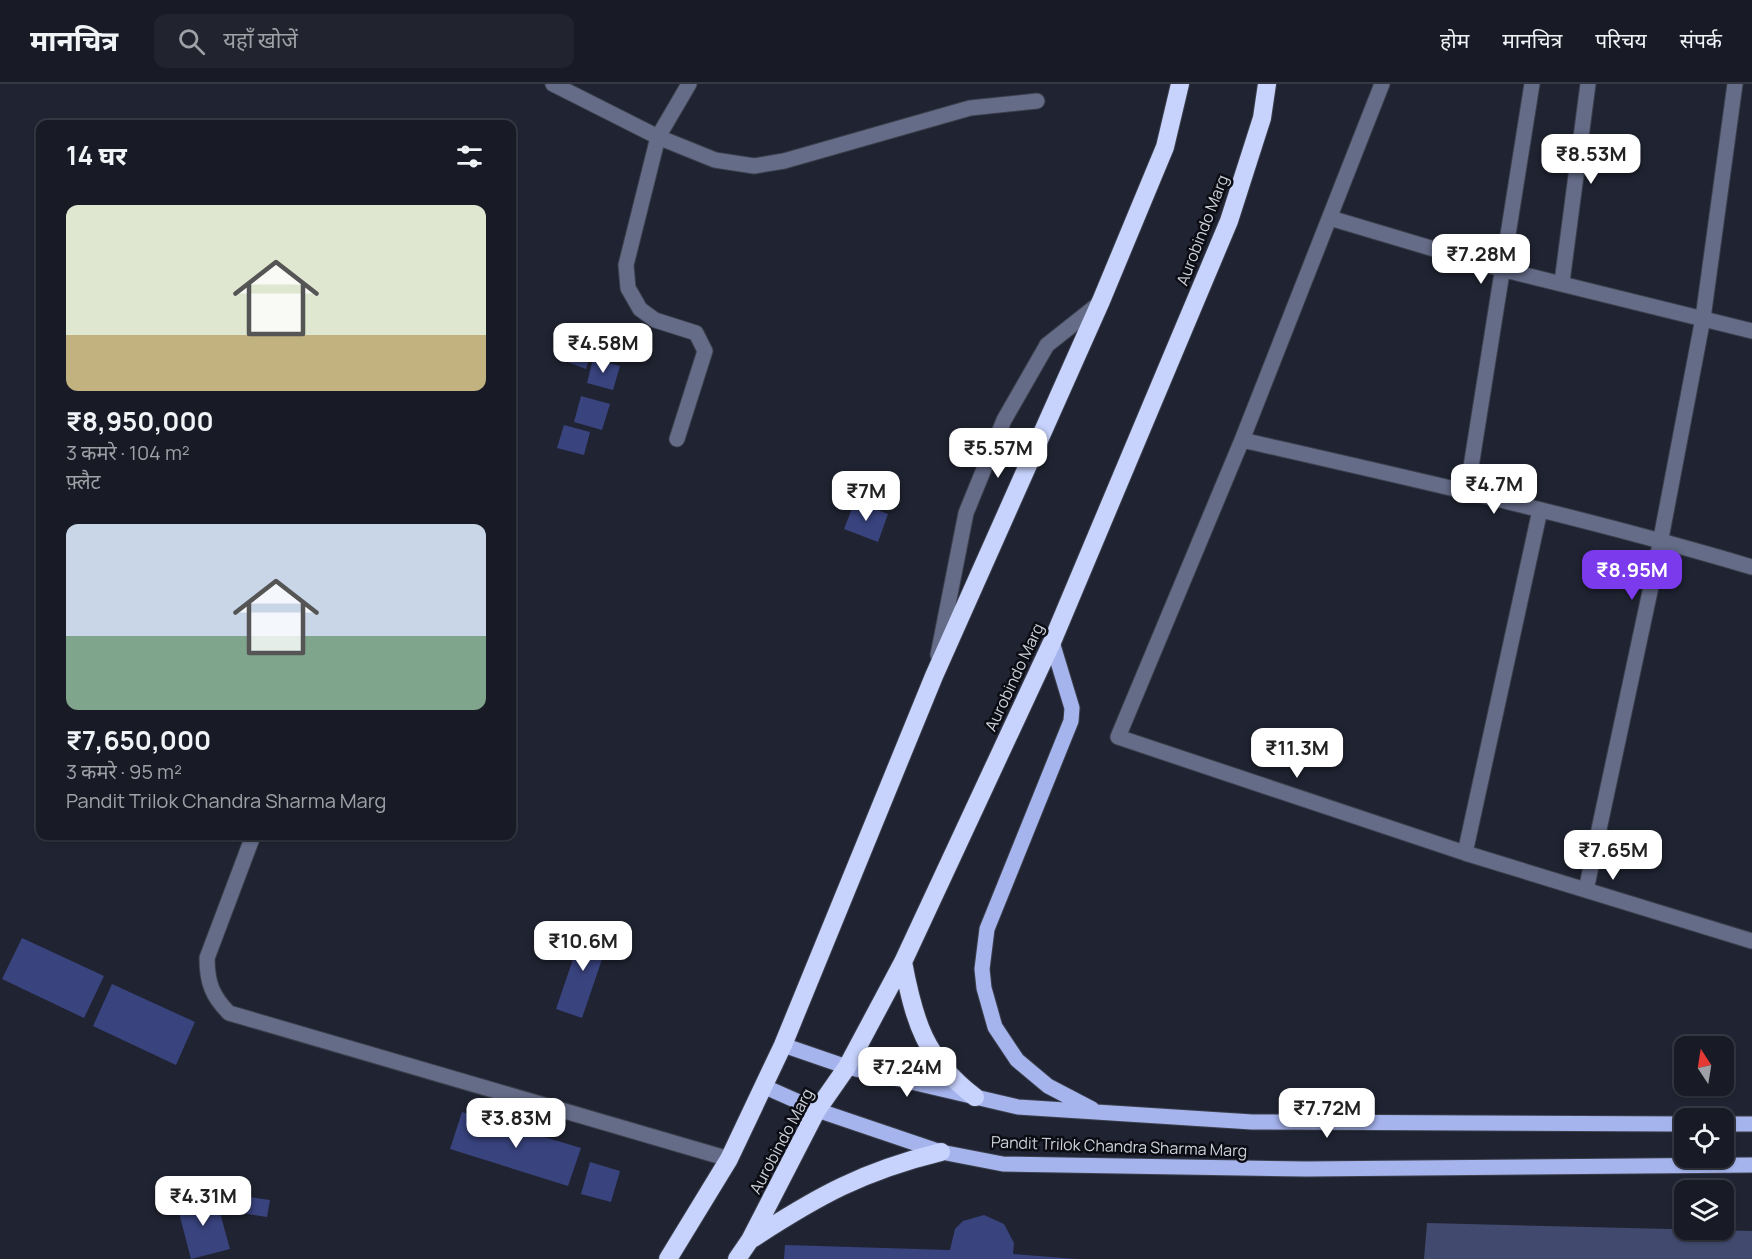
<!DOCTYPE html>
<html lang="hi">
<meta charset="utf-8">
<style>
:root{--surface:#181b26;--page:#21242e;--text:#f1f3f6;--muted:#9fa1a7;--line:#363943;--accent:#7c3aed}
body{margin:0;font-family:Manrope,"Noto Sans Devanagari",sans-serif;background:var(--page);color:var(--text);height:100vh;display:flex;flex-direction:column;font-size:22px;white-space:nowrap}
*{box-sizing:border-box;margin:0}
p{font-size:20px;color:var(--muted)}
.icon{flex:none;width:33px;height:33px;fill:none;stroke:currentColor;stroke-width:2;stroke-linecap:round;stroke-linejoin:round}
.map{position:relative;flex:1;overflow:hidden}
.details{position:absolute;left:36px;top:36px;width:480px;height:720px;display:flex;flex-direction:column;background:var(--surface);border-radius:12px;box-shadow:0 2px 4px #0004,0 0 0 2px var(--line)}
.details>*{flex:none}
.needle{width:39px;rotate:348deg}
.buttons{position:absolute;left:1674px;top:952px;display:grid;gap:12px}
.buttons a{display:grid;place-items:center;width:60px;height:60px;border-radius:12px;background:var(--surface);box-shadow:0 2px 4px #0004,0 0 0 2px var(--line);font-size:30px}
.price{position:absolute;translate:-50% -51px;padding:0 14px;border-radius:12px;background:#fff;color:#222;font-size:20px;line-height:39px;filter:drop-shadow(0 2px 3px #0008)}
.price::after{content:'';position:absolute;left:50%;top:36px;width:18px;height:14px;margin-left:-9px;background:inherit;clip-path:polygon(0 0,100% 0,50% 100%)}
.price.active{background:var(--accent);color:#fff}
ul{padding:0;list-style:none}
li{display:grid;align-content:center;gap:12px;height:318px;padding:0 30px}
li span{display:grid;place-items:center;height:186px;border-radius:12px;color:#555}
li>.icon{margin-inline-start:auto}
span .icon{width:108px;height:108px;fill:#fffc;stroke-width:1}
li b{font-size:26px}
h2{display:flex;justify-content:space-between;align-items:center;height:72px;padding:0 30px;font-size:26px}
header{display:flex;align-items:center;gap:36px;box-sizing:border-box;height:84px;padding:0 30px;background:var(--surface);border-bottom:2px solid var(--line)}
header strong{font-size:28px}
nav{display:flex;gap:33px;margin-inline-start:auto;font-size:21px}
.search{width:420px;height:54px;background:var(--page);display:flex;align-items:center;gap:15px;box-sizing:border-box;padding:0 21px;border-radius:12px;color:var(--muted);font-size:22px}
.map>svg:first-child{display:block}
.green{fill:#41496e}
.building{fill:#39437e}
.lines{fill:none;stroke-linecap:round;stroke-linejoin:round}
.minor-casing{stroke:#3c404d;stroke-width:17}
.major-casing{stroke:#3c404d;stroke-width:17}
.highway-casing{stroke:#3c404d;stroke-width:20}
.minor{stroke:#656c88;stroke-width:15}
.major{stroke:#a6b4ee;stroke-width:15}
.highway{stroke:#c8d3fd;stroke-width:18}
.labels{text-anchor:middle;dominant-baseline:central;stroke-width:5;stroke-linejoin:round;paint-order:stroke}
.street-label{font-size:16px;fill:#ced1da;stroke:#0c0d14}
</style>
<header>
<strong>मानचित्र</strong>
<div class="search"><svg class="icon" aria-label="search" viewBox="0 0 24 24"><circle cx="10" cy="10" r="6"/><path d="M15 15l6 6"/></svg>यहाँ खोजें</div>
<nav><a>होम</a><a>मानचित्र</a><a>परिचय</a><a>संपर्क</a></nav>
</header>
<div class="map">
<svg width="1752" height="1175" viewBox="0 0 1752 1175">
<rect width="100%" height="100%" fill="#202432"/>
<path class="green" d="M1427,1139L1752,1147V1175H1424Z"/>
<path class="building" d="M571,252L594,260L586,285L562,276Z
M593,275L620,282L613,306L587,299Z
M581,312L610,320L602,346L574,338Z
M564,341L590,348L584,371L557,364Z
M855,417L888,430L878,458L844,445Z
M584,843L610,852L582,934L556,925Z
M22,854L104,892L84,934L2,895Z
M112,900L195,938L176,981L93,942Z
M462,1028L581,1064L568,1102L450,1065Z
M590,1078L620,1087L611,1118L581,1110Z
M215,1111L230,1165L191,1175L177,1121Z
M242,1112L270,1116L267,1133L240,1129Z
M984,1131L1004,1140L1014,1159L1013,1170L1076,1175H784L785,1161L950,1166L955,1145L963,1137Z"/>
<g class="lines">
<g class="minor-casing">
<path id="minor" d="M553,0L658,53L715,76L754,82L784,77L970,24L1037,17
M1382,0L1242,356L1118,653L1465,769L1752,857
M1330,134L1501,185L1752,247
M1562,198L1588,0
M677,355L705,267L696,249L655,236L640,225L628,204L626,181L658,53L689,0
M1242,356C1413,395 1584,433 1752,483
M1467,408L1532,0
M938,571L966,429L1004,336L1047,261L1100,219
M253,752L207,874C207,898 212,912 229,929L729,1075
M1465,769L1540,426
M1586,806L1658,470L1703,234L1735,0"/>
</g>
<g class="major-casing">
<path id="major" d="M1052,558L1072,624L1071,637L987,845L982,885L984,904L995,943L1017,976L1048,1002L1092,1025
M783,961L847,983L1018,1023L1252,1038L1684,1040
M763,1002L817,1026L941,1068L1003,1080L1306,1085L1752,1081
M1724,1040H1752"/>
</g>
<g class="highway-casing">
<path id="highway" d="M903,878C914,937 925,975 975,1013
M752,1155C818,1112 863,1087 941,1068
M668,1175L729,1075L783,961L934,592L1101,217L1165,63L1180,0
M737,1175L750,1156L817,1026L847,983L903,878L1052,558L1229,137L1262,34L1267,0"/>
</g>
<use href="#minor" class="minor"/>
<use href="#major" class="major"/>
<use href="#highway" class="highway"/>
</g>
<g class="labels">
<g class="street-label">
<text transform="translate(1202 146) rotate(-69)">Aurobindo Marg</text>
<text transform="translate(1014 593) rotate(-65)">Aurobindo Marg</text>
<text transform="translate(781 1057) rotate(-62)">Aurobindo Marg</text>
<text transform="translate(1119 1062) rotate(2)">Pandit Trilok Chandra Sharma Marg</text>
</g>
</g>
</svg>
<div class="buttons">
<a><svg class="needle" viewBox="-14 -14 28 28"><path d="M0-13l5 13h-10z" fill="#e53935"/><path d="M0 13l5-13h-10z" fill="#9fa1a7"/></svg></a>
<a><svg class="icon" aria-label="locate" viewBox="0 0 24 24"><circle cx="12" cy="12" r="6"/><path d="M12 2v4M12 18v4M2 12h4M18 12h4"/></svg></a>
<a><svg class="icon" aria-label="layers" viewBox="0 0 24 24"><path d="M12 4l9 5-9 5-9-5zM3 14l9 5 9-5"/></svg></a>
</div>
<b class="price" style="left:1591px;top:101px">₹8.53M</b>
<b class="price" style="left:1481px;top:201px">₹7.28M</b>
<b class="price" style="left:603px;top:290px">₹4.58M</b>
<b class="price" style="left:998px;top:395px">₹5.57M</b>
<b class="price" style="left:1494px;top:431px">₹4.7M</b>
<b class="price" style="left:866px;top:438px">₹7M</b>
<b class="price active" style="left:1632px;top:517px">₹8.95M</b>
<b class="price" style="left:1297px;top:695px">₹11.3M</b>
<b class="price" style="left:1613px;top:797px">₹7.65M</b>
<b class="price" style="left:583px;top:888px">₹10.6M</b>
<b class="price" style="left:907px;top:1014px">₹7.24M</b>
<b class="price" style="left:1327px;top:1055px">₹7.72M</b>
<b class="price" style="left:516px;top:1065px">₹3.83M</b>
<b class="price" style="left:203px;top:1143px">₹4.31M</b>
<section class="details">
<h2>14 घर<svg class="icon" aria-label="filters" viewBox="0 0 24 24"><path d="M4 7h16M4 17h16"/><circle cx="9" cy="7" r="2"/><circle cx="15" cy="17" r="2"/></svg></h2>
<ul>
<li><span style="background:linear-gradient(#dfe7d0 70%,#c2b280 0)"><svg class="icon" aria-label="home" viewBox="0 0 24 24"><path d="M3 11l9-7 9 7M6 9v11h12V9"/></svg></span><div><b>₹8,950,000</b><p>3 कमरे · 104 m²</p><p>फ़्लैट</p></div></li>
<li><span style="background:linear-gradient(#c9d6e8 60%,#7fa58c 0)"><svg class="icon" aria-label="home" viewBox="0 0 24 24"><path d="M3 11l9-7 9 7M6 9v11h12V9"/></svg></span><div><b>₹7,650,000</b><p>3 कमरे · 95 m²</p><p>Pandit Trilok Chandra Sharma Marg</p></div></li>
</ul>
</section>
</div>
